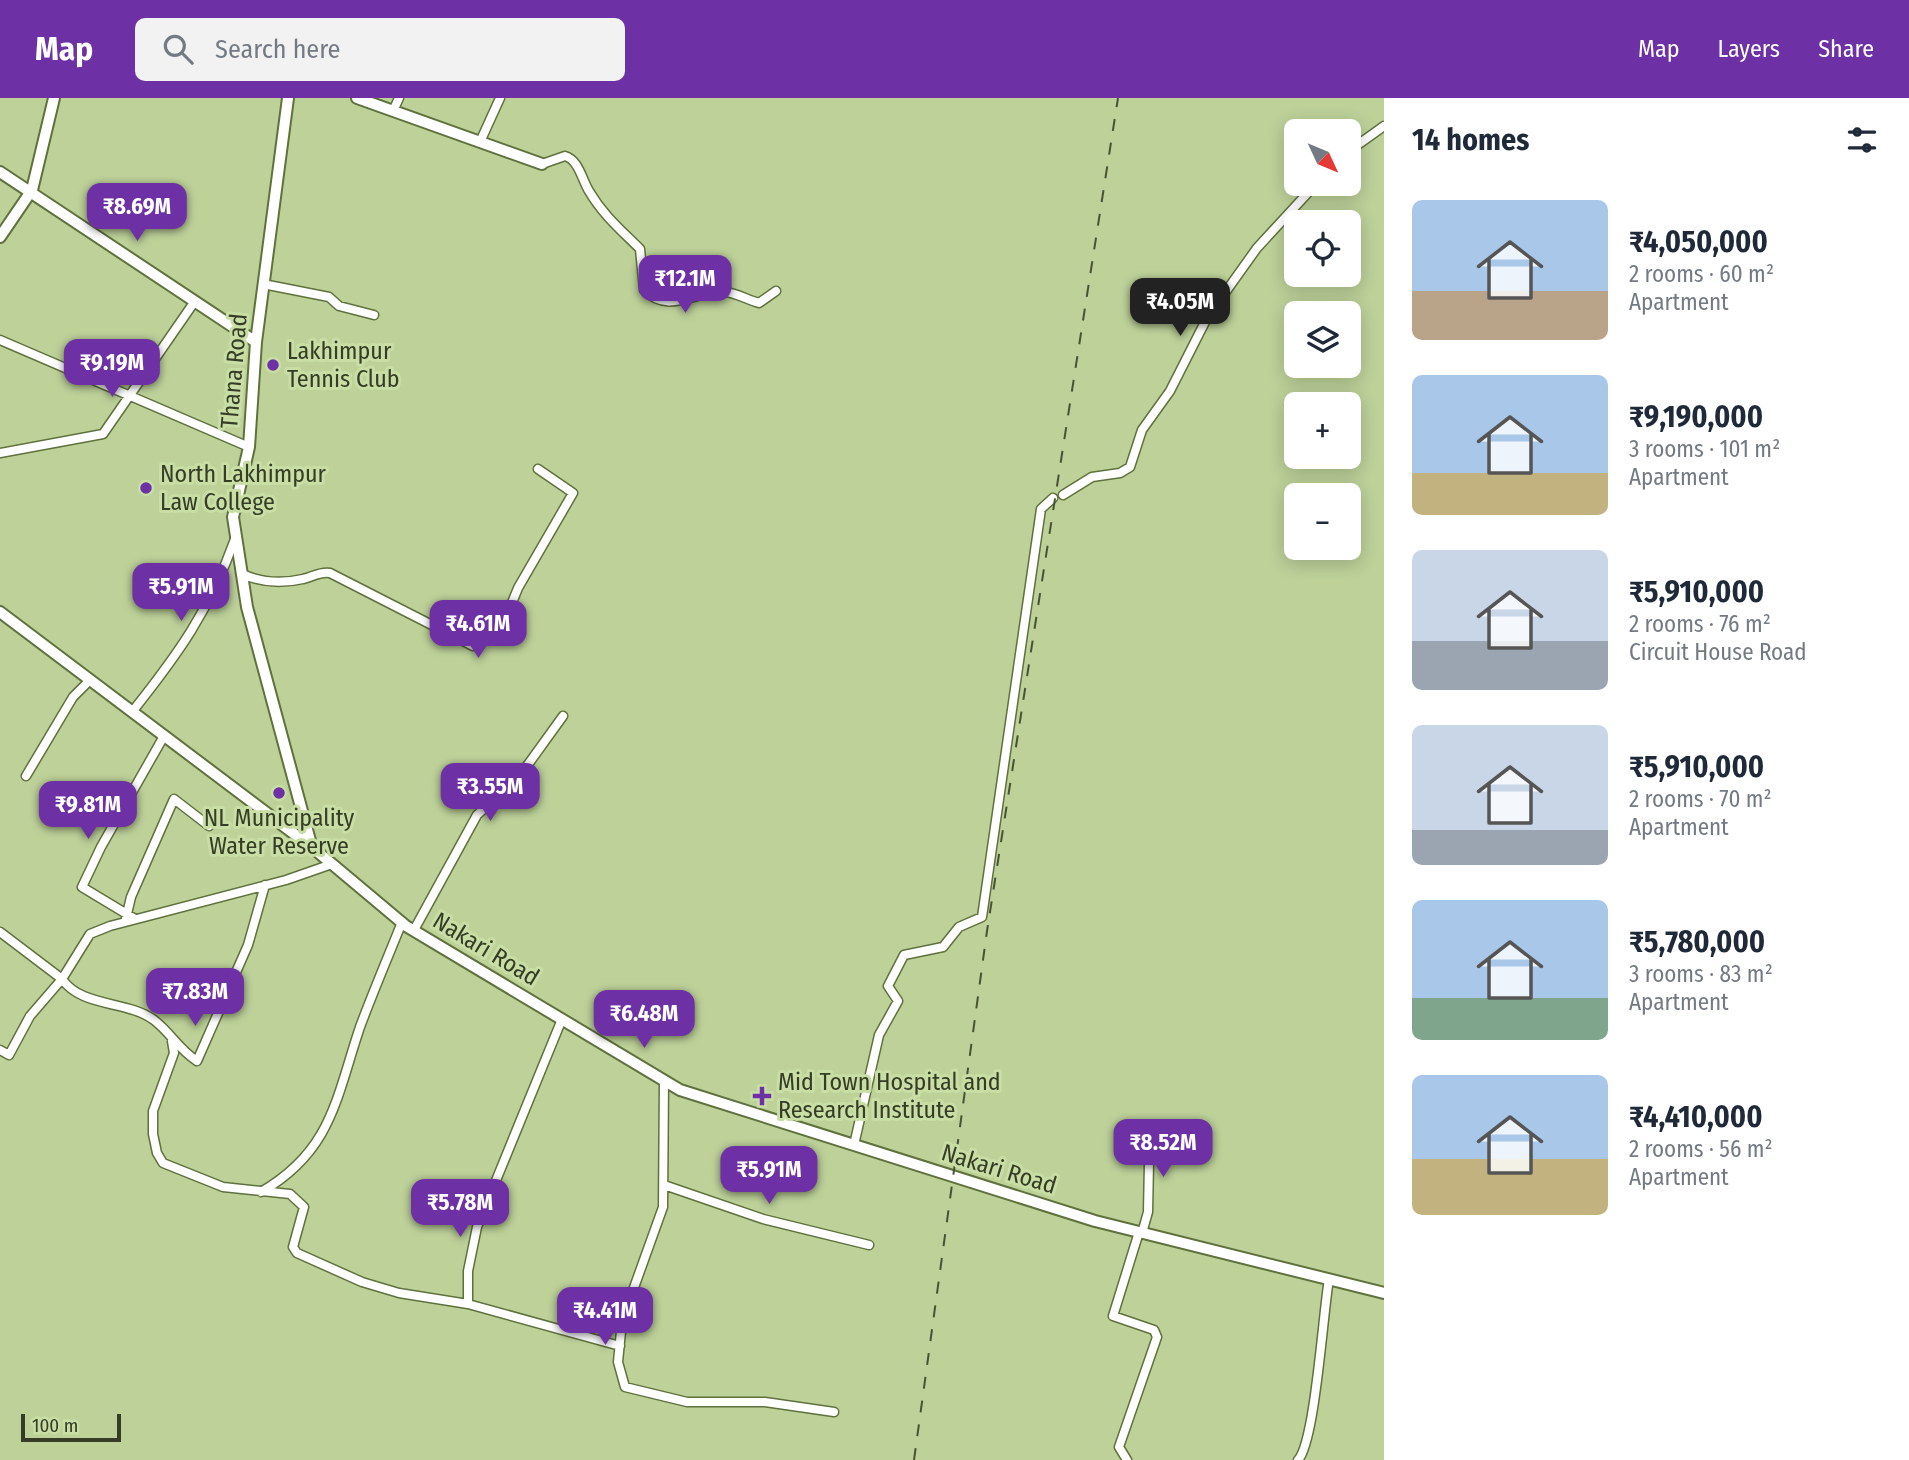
<!DOCTYPE html>
<meta charset="utf-8">
<style>
:root{--surface:#fff;--page:#f2f2f3;--text:#1f2937;--muted:#747a83;--accent:#6e30a5}
body{margin:0;font-family:"Fira Sans Condensed",sans-serif;background:var(--page);color:var(--text);height:100vh;display:flex;flex-direction:column;font-size:26px;white-space:nowrap}
*{box-sizing:border-box;margin:0}
p{font-size:23px;color:var(--muted)}
.icon{flex:none;width:38px;height:38px;fill:none;stroke:currentColor;stroke-width:2;stroke-linecap:round;stroke-linejoin:round}
.map{position:relative;flex:1;overflow:hidden}
.details{display:flex;flex-direction:column;background:var(--surface);width:525px}
.details>*{flex:none}
.needle{width:46px;rotate:134deg}
.buttons{position:absolute;left:1284px;top:21px;display:grid;gap:14px}
.buttons a{display:grid;place-items:center;width:77px;height:77px;border-radius:10px;background:var(--surface);box-shadow:0 4px 18px #0003;font-size:35px}
.scale{position:absolute;left:21px;bottom:18px;width:100px;box-sizing:border-box;padding-left:7px;border:4px solid #353d26;border-top:0;font-size:19px;line-height:24px;white-space:nowrap;color:#353d26;-webkit-text-stroke:5px #c9dea5;paint-order:stroke}
.price{position:absolute;translate:-50% -60px;padding:0 16px;border-radius:14px;background:var(--accent);color:#fff;font-size:23px;line-height:46px;filter:drop-shadow(0 2px 4px #0008)}
.price::after{content:'';position:absolute;left:50%;top:42px;width:21px;height:16px;margin-left:-10px;background:inherit;clip-path:polygon(0 0,100% 0,50% 100%)}
.price.on{background:#222;color:#fff}
ul{padding:0;list-style:none}
li{display:flex;align-items:center;gap:21px;height:175px;padding:0 28px}
li span{display:grid;place-items:center;flex:none;width:196px;height:140px;border-radius:10px;color:#555}
li>.icon{margin-inline-start:auto}
span .icon{width:84px;height:84px;fill:#fffc;stroke-width:1}
li b{font-size:30px}
h2{display:flex;justify-content:space-between;align-items:center;height:84px;padding:0 28px;font-size:30px}
header{display:flex;align-items:center;gap:42px;box-sizing:border-box;height:98px;padding:0 35px;background:var(--accent);color:#fff}
header strong{font-size:33px}
nav{display:flex;gap:38px;margin-inline-start:auto;font-size:24px}
.search{width:490px;height:63px;background:var(--page);display:flex;align-items:center;gap:18px;box-sizing:border-box;padding:0 24px;border-radius:10px;color:var(--muted);font-size:26px}
main{display:flex;flex:1;min-height:0}
.map>svg:first-child{display:block}
.lines{fill:none;stroke-linecap:round;stroke-linejoin:round}
.street-casing{stroke:#5f713c;stroke-width:11}
.secondary-casing{stroke:#5f713c;stroke-width:14}
.street{stroke:#fff;stroke-width:8}
.secondary{stroke:#fff;stroke-width:10}
.rail{stroke:#485236;stroke-width:2;stroke-dasharray:12 12;stroke-linecap:butt}
.poi-dot{fill:#6e30a5;stroke:#c9dea5;stroke-width:2.5}
.labels{text-anchor:middle;dominant-baseline:central;stroke-width:6;stroke-linejoin:round;paint-order:stroke}
.poi-label{font-size:24px;fill:#353d26;stroke:#c9dea5;text-anchor:start}
.street-label{font-size:24px;fill:#353d26;stroke:#c9dea5}
</style>
<header>
<strong>Map</strong>
<div class="search"><svg class="icon" aria-label="search" viewBox="0 0 24 24"><circle cx="10" cy="10" r="6"/><path d="M15 15l6 6"/></svg>Search here</div>
<nav><a>Map</a><a>Layers</a><a>Share</a></nav>
</header>
<main>
<div class="map">
<svg width="1384" height="1362" viewBox="0 0 1384 1362">
<rect width="100%" height="100%" fill="#bdd199"/>
<g class="lines">
<g class="street-casing">
<path id="street" d="M393,13L399,0
M480,44L500,0
M1349,53L1384,28
M542,66L565,58C579,62 582,82 589,93C603,117 621,132 640,151L644,192C669,218 698,191 726,194C736,195 748,202 759,205L776,193
M263,186L329,199L339,208L374,217
M0,242L249,349
M0,355L103,336L195,203
M1063,397L1092,379L1120,375L1130,369L1142,332L1170,293L1207,220L1257,150L1316,86
M242,476C262,485 281,486 303,481C313,479 320,473 330,475L473,548L481,546L495,522H505L518,490L573,395L538,371
M132,614C179,555 209,513 235,441
M26,678L73,599L90,582
M126,820L131,799L174,701L209,728
M135,821L82,789L101,749L164,638
M414,832L477,717L519,679L563,618
M0,834L62,881L90,836L110,828L286,782L332,766
M562,921L477,1129L468,1173V1206L620,1248
M172,943L174,955L153,1013V1036L157,1055L163,1065L223,1089L290,1096L304,1109L293,1149L297,1155L362,1184L399,1195L468,1206
M0,952L9,957L30,918L62,881C82,910 127,902 154,922C171,935 178,951 197,963L248,847L265,787
M664,982L663,1109L622,1223L618,1264L625,1289L687,1304H765L834,1314
M854,1047L879,937L898,903L888,888L904,857L943,849L959,829L982,819L1041,411L1053,400
M1129,1059L1143,1060L1149,1065L1148,1114L1142,1135
M664,1087L763,1121L869,1147
M261,1094C332,1053 336,1000 360,929C373,894 388,859 402,824
M1127,1362L1119,1349L1157,1239L1154,1232L1113,1218L1139,1134
M1298,1362C1315,1344 1323,1215 1329,1181"/>
</g>
<g class="secondary-casing">
<path id="secondary" d="M288,0L256,244L249,349L233,419L247,509L312,750
M357,0L542,66
M0,74L256,244
M0,139L32,92L54,0
M0,514L313,750L406,828L680,992L1095,1123L1384,1195"/>
</g>
<use href="#street" class="street"/>
<use href="#secondary" class="secondary"/>
<path class="rail" d="M914,1362L987,833L1118,0"/>
</g>
<g class="poi-dot">
<circle cx="273" cy="267" r="7"/>
<circle cx="146" cy="390" r="7"/>
<circle cx="279" cy="695" r="7"/>
<path d="M758.5 987.5h7v7h7v7h-7v7h-7v-7h-7v-7h7z"/>
</g>
<g class="labels">
<g class="poi-label">
<text x="287" y="253">Lakhimpur<tspan x="287" dy="28">Tennis Club</tspan></text>
<text x="160" y="376">North Lakhimpur<tspan x="160" dy="28">Law College</tspan></text>
<text x="279" y="720" text-anchor="middle">NL Municipality<tspan x="279" dy="28">Water Reserve</tspan></text>
<text x="778" y="984">Mid Town Hospital and<tspan x="778" dy="28">Research Institute</tspan></text>
</g>
<g class="street-label">
<text transform="translate(234 273) rotate(-85)">Thana Road</text>
<text transform="translate(486 851) rotate(31)">Nakari Road</text>
<text transform="translate(999 1071) rotate(17)">Nakari Road</text>
</g>
</g>
</svg>
<div class="buttons">
<a><svg class="needle" viewBox="-14 -14 28 28"><path d="M0-13l5 13h-10z" fill="#e53935"/><path d="M0 13l5-13h-10z" fill="#747a83"/></svg></a>
<a><svg class="icon" aria-label="locate" viewBox="0 0 24 24"><circle cx="12" cy="12" r="6"/><path d="M12 2v4M12 18v4M2 12h4M18 12h4"/></svg></a>
<a><svg class="icon" aria-label="layers" viewBox="0 0 24 24"><path d="M12 4l9 5-9 5-9-5zM3 14l9 5 9-5"/></svg></a>
<a>+</a>
<a>−</a>
</div>
<div class="scale">100 m</div>
<b class="price" style="left:137px;top:145px">₹8.69M</b>
<b class="price" style="left:685px;top:217px">₹12.1M</b>
<b class="price on" style="left:1180px;top:240px">₹4.05M</b>
<b class="price" style="left:112px;top:301px">₹9.19M</b>
<b class="price" style="left:181px;top:525px">₹5.91M</b>
<b class="price" style="left:478px;top:562px">₹4.61M</b>
<b class="price" style="left:490px;top:725px">₹3.55M</b>
<b class="price" style="left:88px;top:743px">₹9.81M</b>
<b class="price" style="left:195px;top:930px">₹7.83M</b>
<b class="price" style="left:644px;top:952px">₹6.48M</b>
<b class="price" style="left:1163px;top:1081px">₹8.52M</b>
<b class="price" style="left:769px;top:1108px">₹5.91M</b>
<b class="price" style="left:460px;top:1141px">₹5.78M</b>
<b class="price" style="left:605px;top:1249px">₹4.41M</b>
</div>
<section class="details">
<h2>14 homes<svg class="icon" aria-label="filters" viewBox="0 0 24 24"><path d="M4 7h16M4 17h16"/><circle cx="9" cy="7" r="2"/><circle cx="15" cy="17" r="2"/></svg></h2>
<ul>
<li><span style="background:linear-gradient(#a9c7e8 65%,#b9a48a 0)"><svg class="icon" aria-label="home" viewBox="0 0 24 24"><path d="M3 11l9-7 9 7M6 9v11h12V9"/></svg></span><div><b>₹4,050,000</b><p>2 rooms · 60 m²</p><p>Apartment</p></div></li>
<li><span style="background:linear-gradient(#a9c7e8 70%,#c2b280 0)"><svg class="icon" aria-label="home" viewBox="0 0 24 24"><path d="M3 11l9-7 9 7M6 9v11h12V9"/></svg></span><div><b>₹9,190,000</b><p>3 rooms · 101 m²</p><p>Apartment</p></div></li>
<li><span style="background:linear-gradient(#c9d6e8 65%,#9aa5b1 0)"><svg class="icon" aria-label="home" viewBox="0 0 24 24"><path d="M3 11l9-7 9 7M6 9v11h12V9"/></svg></span><div><b>₹5,910,000</b><p>2 rooms · 76 m²</p><p>Circuit House Road</p></div></li>
<li><span style="background:linear-gradient(#c9d6e8 75%,#9aa5b1 0)"><svg class="icon" aria-label="home" viewBox="0 0 24 24"><path d="M3 11l9-7 9 7M6 9v11h12V9"/></svg></span><div><b>₹5,910,000</b><p>2 rooms · 70 m²</p><p>Apartment</p></div></li>
<li><span style="background:linear-gradient(#a9c7e8 70%,#7fa58c 0)"><svg class="icon" aria-label="home" viewBox="0 0 24 24"><path d="M3 11l9-7 9 7M6 9v11h12V9"/></svg></span><div><b>₹5,780,000</b><p>3 rooms · 83 m²</p><p>Apartment</p></div></li>
<li><span style="background:linear-gradient(#a9c7e8 60%,#c2b280 0)"><svg class="icon" aria-label="home" viewBox="0 0 24 24"><path d="M3 11l9-7 9 7M6 9v11h12V9"/></svg></span><div><b>₹4,410,000</b><p>2 rooms · 56 m²</p><p>Apartment</p></div></li>
</ul>
</section>
</main>
